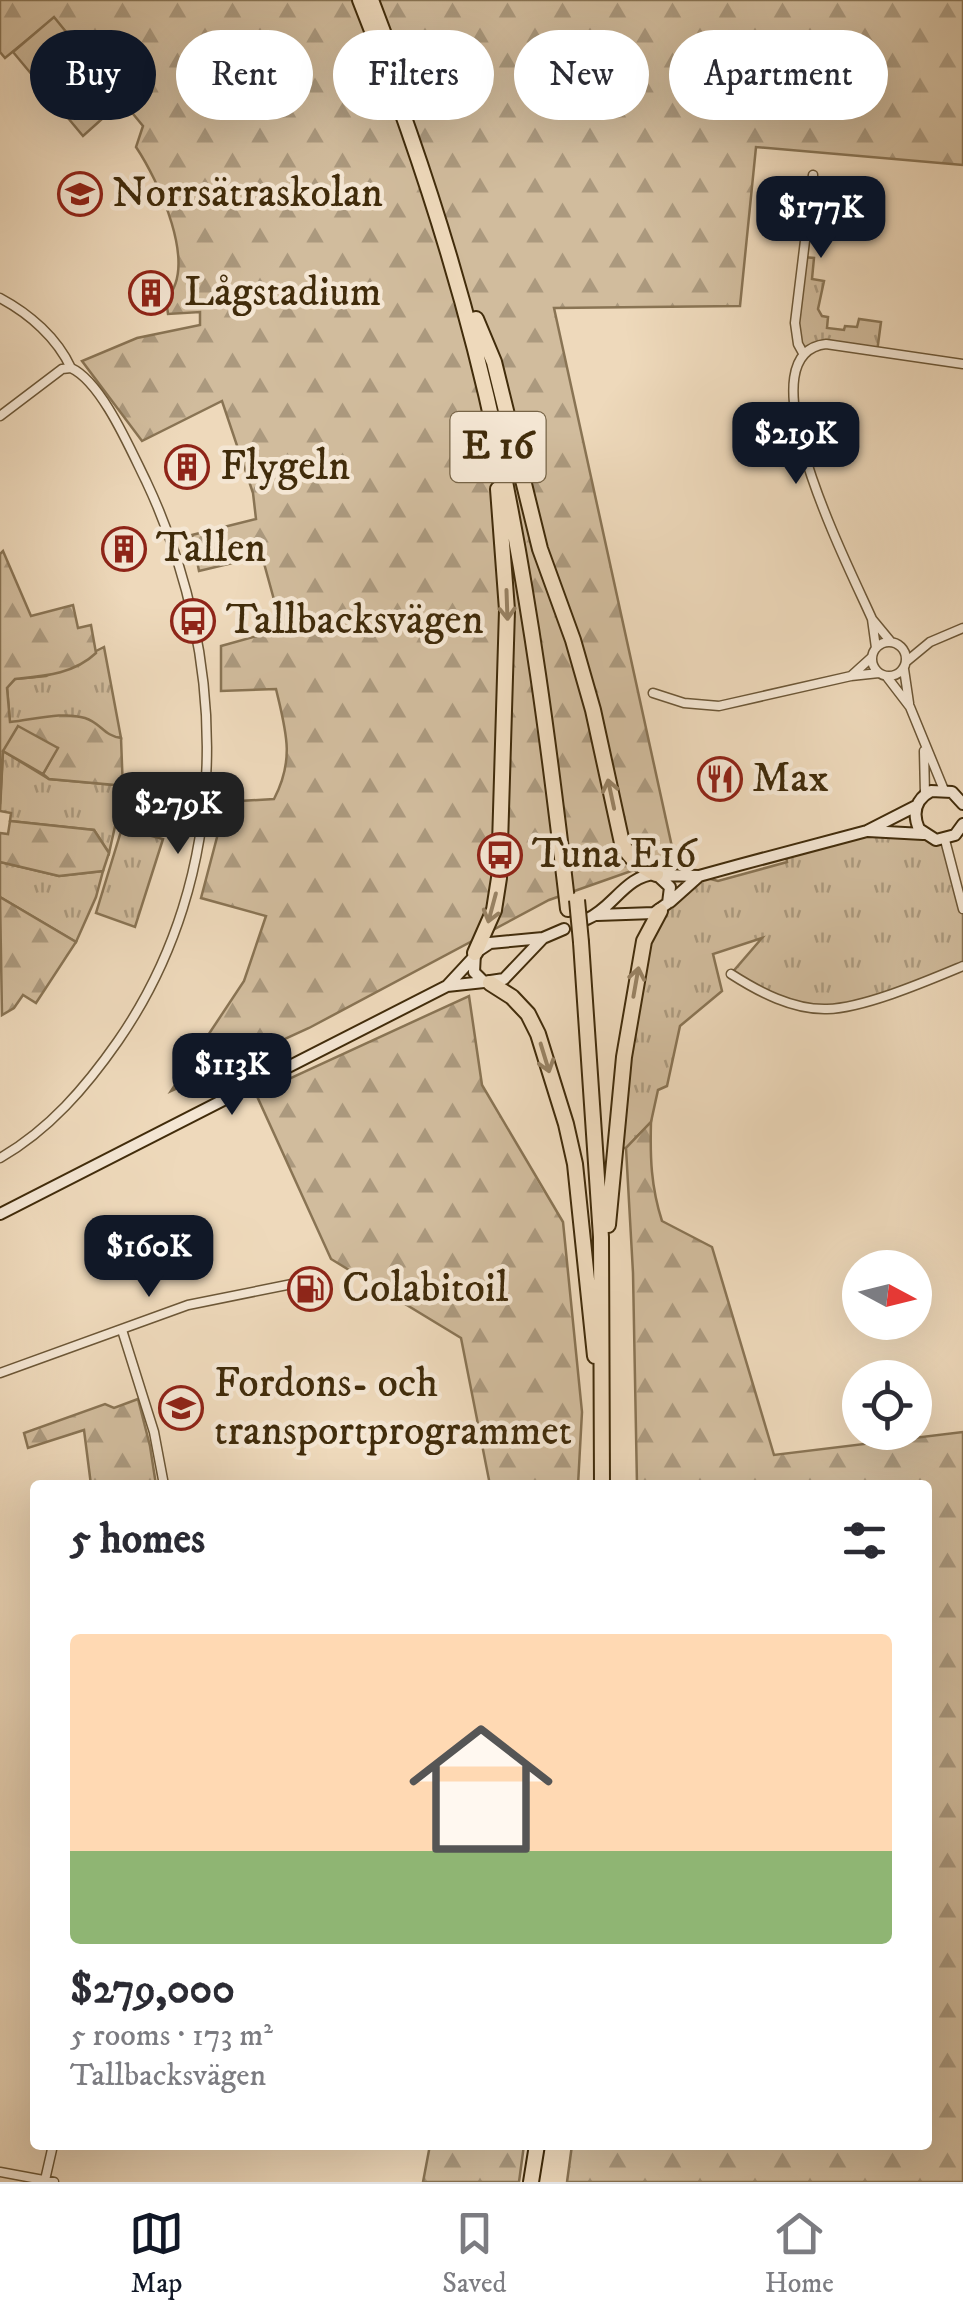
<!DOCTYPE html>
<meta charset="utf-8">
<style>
:root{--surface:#fff;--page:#f2f2f3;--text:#2b2b33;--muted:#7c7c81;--line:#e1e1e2;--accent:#111827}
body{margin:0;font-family:"IM FELL DW Pica",serif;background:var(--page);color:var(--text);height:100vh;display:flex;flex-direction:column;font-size:38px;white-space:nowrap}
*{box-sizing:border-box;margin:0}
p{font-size:32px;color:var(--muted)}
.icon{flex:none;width:55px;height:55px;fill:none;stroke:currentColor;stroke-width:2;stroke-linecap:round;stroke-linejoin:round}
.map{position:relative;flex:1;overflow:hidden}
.drawer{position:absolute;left:30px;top:1480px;width:902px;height:670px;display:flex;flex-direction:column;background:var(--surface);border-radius:10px;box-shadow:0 10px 40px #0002}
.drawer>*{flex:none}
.guide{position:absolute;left:30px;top:30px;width:905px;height:90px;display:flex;gap:20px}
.needle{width:65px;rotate:97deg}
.tools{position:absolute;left:842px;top:1250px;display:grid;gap:20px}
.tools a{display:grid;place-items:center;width:90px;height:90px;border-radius:50%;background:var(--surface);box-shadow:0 10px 40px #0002;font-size:50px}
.price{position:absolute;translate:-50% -85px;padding:0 22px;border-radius:20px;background:var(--accent);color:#fff;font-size:32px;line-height:65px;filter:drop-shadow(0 2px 5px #0008)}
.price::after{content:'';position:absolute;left:50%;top:60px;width:30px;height:22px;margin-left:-15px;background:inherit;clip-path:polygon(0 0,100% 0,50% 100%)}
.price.on{background:#222;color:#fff}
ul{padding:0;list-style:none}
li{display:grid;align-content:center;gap:20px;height:530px;padding:0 40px}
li+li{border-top:2px solid var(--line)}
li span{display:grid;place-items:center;height:310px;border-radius:10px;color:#555}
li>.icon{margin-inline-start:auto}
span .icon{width:180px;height:180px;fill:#fffc;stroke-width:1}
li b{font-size:42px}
h2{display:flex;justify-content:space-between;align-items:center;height:120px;padding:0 40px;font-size:42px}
.chip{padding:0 35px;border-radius:45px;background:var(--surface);box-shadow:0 10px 40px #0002;font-size:35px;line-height:90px}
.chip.on{background:var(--accent);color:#fff}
.dock{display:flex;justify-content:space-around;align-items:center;height:140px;border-top:2px solid var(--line);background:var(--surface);font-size:28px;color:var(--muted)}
.dock a{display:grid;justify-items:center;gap:5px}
.dock .on{color:var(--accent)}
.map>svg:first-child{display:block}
.grass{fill:url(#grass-tufts);stroke:#897454;stroke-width:2.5}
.forest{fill:url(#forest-firs);stroke:#897454;stroke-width:2.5}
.pitch{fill:#d1bc9d;stroke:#897454;stroke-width:2.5}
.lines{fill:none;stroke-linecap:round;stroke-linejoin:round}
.street-casing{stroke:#6c5737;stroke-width:11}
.secondary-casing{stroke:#412c0b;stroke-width:14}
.highway-casing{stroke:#412c0b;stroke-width:18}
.street{stroke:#f4e6d3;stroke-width:8}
.secondary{stroke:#f4e6d3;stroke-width:10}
.highway{stroke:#eed9bb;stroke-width:14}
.highway-bridge-casing{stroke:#412c0b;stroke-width:18;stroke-linecap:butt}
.highway-bridge{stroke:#eed9bb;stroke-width:14}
.oneway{stroke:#988263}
.labels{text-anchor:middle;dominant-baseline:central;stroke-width:9;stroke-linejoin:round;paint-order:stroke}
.shield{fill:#f4e6d3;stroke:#776447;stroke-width:2.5}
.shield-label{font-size:40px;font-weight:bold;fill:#412c0b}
.poi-label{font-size:42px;fill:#412c0b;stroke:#f4e6d3;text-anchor:start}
</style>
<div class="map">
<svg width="963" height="2182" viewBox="0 0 963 2182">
<defs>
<pattern id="grass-tufts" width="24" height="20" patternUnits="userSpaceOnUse" patternTransform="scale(2.5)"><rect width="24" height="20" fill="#d1bc9d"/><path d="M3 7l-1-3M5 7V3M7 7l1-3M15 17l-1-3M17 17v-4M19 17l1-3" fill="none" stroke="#ab997e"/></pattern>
<pattern id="forest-firs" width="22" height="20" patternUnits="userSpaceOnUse" patternTransform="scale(2.5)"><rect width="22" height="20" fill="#d1bc9d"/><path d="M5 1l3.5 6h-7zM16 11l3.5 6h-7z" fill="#ab997e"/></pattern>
</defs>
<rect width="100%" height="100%" fill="#eed9bb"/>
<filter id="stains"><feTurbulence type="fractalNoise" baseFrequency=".002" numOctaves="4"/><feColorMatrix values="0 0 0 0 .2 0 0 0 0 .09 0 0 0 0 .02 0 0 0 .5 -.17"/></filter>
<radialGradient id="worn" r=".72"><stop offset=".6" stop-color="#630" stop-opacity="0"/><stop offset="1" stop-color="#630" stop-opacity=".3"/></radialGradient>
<path class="grass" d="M803,257L814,258L812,279L824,281L818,309L822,316L828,317L827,328L844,330L845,326L857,327L859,319L881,322L877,352C853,348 823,337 803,353L795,333Z
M104,647L121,738L107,736L64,717L10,723L7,687L15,679L46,676Z
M3,751L49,779L115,785L123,791L109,853L94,830L10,821L11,813L0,811Z
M122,828L163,839L135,927L96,913Z
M867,831L945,840L963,909V966C930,978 858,1009 827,1009C792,1009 761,990 731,974L762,938L713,954L722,991L680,1026L667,1086L658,1090L651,1122L626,1148H614L649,927L699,876L718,881L787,862L785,851Z
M0,862L59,876L103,871L96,897L76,942L0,897Z"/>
<path class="forest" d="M0,0H963V165L756,147L740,306L554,308L674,856L549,900L309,1028L171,1091L244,981L266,916L201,898L221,822L222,802L274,799C295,759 286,731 276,689L221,691V646L282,629L262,556L199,571L192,535L256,519L253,493L222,401L142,441L82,361L137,338L200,325V312L168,314L166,299C199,266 158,180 136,147L143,126L54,18L5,58L0,52Z
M3,551L31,616L73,605L78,628L91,625L96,653C74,674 44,676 15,679L7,688L10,722C33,720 62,711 85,718C101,723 104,736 121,738L123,791L115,785L49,779L43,774L57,748L3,751L0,804V554Z
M10,821L94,830L109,853L103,871L59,876L0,862V833L8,834Z
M0,897L76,942L36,1003L23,995L14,1008L2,1015Z
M469,996L482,1085L563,1222L582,1412L578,1485H490L461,1338L331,1259L256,1094Z
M651,1122C650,1157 651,1187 662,1221L712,1247L774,1455L963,1432V2182H567L572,2145H928V1485H637L633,1273L626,1148Z
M138,1399L150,1446L156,1485H91L84,1430L28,1448L24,1433L105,1404L114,1408Z
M430,2145H524L519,2182H423Z"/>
<path class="pitch" d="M54,17L122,101L83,136L13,52Z
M18,726L58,748L43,774L3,751Z"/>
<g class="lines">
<g class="street-casing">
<path id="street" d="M0,298C30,314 57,338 71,368
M803,353L798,344L795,323L813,175
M0,416L62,369L71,368C102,382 131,451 146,481C230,659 233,875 118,1041C86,1087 49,1130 0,1158
M872,619L891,642
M872 659a17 17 0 1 1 34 0a17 17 0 1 1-34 0Z
M876,648L872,619C854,577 738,354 826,344L963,364
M907,661L930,642L963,628
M904,669L909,703
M851,676L872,657
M887,677L910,707L944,790
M653,693L684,703L719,706L851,676L879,673
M924,751L925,794
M945,840L963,909
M731,974C759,992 793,1010 827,1009C864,1008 927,981 963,966
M122,1330L154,1432L164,1485
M0,1373L188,1305L312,1280
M0,2172L54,2182
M45,2180L53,2145"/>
</g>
<g class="secondary-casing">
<path id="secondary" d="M963,804L952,792L931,791C916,799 912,813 919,829L936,840L955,835L963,824
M868,831L923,834
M660,875L699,876L739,865L867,831L916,806
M670,902L698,877
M587,919C613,908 626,875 656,874L670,887L668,903L654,913L597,915
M543,938L504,979L484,982L474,972L475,953L490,943L543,938L564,929
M447,986L484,982
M0,1214L447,986L473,958"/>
</g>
<g class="highway-casing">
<path id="highway" d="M360,0C417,144 465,292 497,443C530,597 550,753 568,909
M371,0L394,61
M476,319L494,362L540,549L573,640L593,710L622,843C630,859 640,866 656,874
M581,942L601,1237L602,1485
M475,953L494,910L499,878L507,610L498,489
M490,983L512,997L528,1014L538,1034L566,1124L575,1164L595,1356
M608,1225L624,1057L644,941L660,911
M531,2182L537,2145"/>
</g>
<use href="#street" class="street"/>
<use href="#secondary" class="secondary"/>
<use href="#highway" class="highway"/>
<g class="highway-bridge-casing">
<path id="highway-bridge" d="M577,900L581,942"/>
</g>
<use href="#highway-bridge" class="highway-bridge"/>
</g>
<defs><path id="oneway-shaft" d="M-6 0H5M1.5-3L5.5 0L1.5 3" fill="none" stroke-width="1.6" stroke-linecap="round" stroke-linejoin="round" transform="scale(2.5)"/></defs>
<g class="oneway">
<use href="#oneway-shaft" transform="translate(507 605) rotate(88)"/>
<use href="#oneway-shaft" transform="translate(611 794) rotate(-102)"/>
<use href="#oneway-shaft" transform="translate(492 908) rotate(105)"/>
<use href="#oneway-shaft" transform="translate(636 982) rotate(-80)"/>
<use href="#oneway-shaft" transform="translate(545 1058) rotate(73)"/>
</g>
<defs>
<g id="school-ring" transform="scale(2.25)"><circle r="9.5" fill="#f4e6d3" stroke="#8f2418" stroke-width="1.5"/><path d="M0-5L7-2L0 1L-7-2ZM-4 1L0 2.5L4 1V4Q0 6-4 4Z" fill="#8f2418"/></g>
<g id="building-ring" transform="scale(2.25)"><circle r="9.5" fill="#f4e6d3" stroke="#8f2418" stroke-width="1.5"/><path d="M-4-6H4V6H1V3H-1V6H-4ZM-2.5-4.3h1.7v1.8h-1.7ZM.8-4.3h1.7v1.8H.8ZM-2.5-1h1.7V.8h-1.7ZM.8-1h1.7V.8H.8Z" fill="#8f2418"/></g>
<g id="bus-ring" transform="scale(2.25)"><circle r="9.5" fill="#f4e6d3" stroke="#8f2418" stroke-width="1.5"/><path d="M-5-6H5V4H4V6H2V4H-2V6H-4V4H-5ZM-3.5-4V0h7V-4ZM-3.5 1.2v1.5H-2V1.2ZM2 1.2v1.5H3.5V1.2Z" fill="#8f2418"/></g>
<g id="restaurant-ring" transform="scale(2.25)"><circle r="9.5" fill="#f4e6d3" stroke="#8f2418" stroke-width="1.5"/><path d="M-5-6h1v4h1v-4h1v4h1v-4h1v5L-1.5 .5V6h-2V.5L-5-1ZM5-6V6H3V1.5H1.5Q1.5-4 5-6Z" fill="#8f2418"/></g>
<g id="fuel-ring" transform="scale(2.25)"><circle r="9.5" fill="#f4e6d3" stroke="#8f2418" stroke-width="1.5"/><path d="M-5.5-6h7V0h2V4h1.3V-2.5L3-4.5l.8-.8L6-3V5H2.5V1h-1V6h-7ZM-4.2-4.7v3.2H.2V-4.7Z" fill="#8f2418"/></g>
</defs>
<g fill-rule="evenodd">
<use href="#school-ring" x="80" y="194"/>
<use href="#building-ring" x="151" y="293"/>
<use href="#building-ring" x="187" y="467"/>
<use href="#building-ring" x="124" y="549"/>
<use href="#bus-ring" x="193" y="621"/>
<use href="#restaurant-ring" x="720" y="779"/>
<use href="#bus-ring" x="500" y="855"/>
<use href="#fuel-ring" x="310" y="1289"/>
<use href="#school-ring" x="181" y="1408"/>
</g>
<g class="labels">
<rect class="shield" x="450.5" y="412" width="95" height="70" rx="8"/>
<g class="shield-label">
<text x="498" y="447">E 16</text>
</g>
<g class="poi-label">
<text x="112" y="194">Norrsätraskolan</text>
<text x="184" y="293">Lågstadium</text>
<text x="220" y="467">Flygeln</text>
<text x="156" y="549">Tallen</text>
<text x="226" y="621">Tallbacksvägen</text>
<text x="752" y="779">Max</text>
<text x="532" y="855">Tuna E16</text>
<text x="342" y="1289">Colabitoil</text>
<text x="214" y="1384">Fordons- och<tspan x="214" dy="48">transportprogrammet</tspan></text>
</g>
</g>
<rect width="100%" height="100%" filter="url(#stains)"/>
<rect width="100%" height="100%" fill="url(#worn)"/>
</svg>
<div class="tools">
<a><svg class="needle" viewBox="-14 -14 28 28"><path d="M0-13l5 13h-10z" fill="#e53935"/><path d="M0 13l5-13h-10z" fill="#7c7c81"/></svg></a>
<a><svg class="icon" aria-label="locate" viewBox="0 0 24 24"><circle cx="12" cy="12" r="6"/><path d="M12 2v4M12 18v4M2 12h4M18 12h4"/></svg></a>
</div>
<b class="price" style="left:821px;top:261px">$177K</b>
<b class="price" style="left:796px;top:487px">$219K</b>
<b class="price on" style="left:178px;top:857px">$279K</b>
<b class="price" style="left:232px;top:1118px">$113K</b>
<b class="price" style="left:149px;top:1300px">$160K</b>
<div class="guide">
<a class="chip on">Buy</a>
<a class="chip">Rent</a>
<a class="chip">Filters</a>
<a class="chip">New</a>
<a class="chip">Apartment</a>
</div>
<section class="drawer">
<h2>5 homes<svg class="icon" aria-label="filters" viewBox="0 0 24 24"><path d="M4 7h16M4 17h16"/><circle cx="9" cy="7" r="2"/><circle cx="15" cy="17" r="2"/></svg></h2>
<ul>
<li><span style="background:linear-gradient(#ffd9b3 70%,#8fb573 0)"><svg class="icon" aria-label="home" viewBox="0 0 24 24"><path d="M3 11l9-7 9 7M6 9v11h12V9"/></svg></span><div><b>$279,000</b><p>5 rooms · 173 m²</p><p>Tallbacksvägen</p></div></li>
</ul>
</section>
</div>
<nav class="dock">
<a class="on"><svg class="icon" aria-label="map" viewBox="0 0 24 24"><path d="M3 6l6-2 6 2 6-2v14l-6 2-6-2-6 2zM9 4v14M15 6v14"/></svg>Map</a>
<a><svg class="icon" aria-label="saved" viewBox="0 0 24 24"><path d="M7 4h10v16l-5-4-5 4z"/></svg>Saved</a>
<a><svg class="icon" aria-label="home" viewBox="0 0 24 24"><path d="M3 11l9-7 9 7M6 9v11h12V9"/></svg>Home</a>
</nav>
